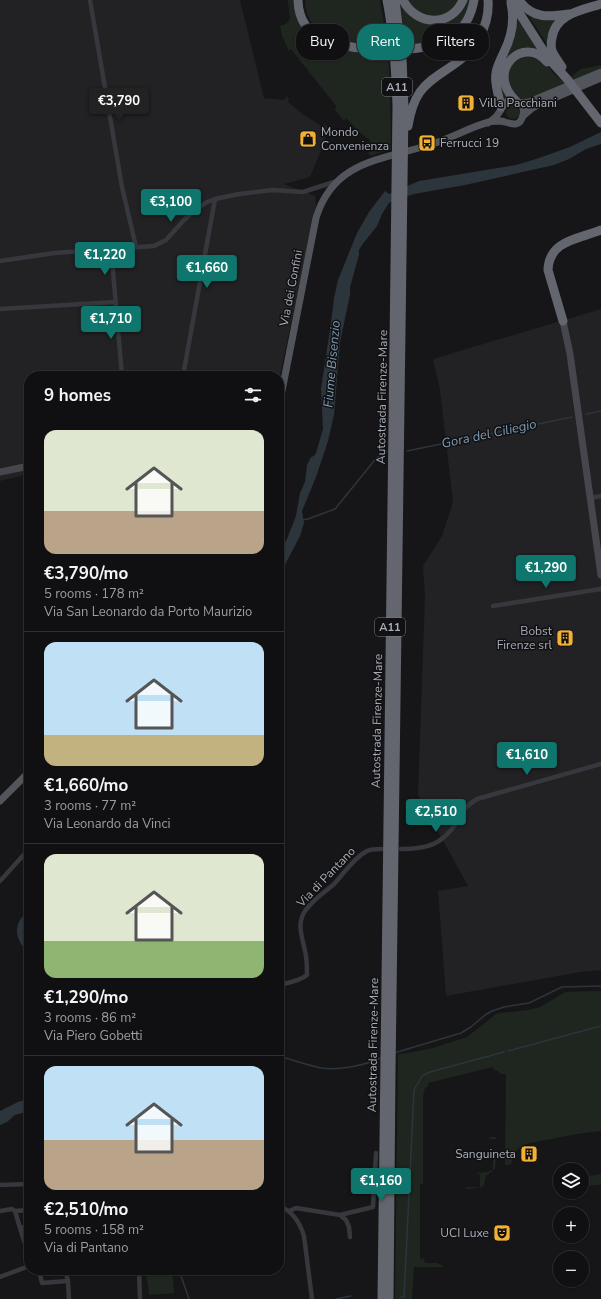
<!DOCTYPE html>
<meta charset="utf-8">
<style>
:root{--surface:#101012;--page:#1e1e20;--text:#f1f3f6;--muted:#9c9d9f;--line:#303032;--accent:#0f766e}
body{margin:0;font-family:"Nunito Sans",sans-serif;background:var(--page);color:var(--text);height:100vh;display:flex;flex-direction:column;font-size:15px;white-space:nowrap}
*{box-sizing:border-box;margin:0}
p{font-size:13px;color:var(--muted)}
.icon{flex:none;width:22px;height:22px;fill:none;stroke:currentColor;stroke-width:2;stroke-linecap:round;stroke-linejoin:round}
.map{position:relative;flex:1;overflow:hidden}
.sheet{position:absolute;left:24px;top:371px;width:260px;height:904px;display:flex;flex-direction:column;background:var(--surface);border-radius:16px;box-shadow:0 1px 3px #0004,0 0 0 1px var(--line)}
.sheet>*{flex:none}
.guide{position:absolute;left:296px;top:24px;width:245px;height:36px;display:flex;gap:8px}
.controls{position:absolute;left:553px;top:1163px;display:grid;gap:8px}
.controls a{display:grid;place-items:center;width:36px;height:36px;border-radius:50%;background:var(--surface);box-shadow:0 1px 3px #0004,0 0 0 1px var(--line);font-size:20px}
.price{position:absolute;translate:-50% -34px;padding:0 9px;border-radius:4px;background:var(--accent);color:#fff;font-size:13px;line-height:26px;filter:drop-shadow(0 1px 2px #0008)}
.price::after{content:'';position:absolute;left:50%;top:24px;width:12px;height:9px;margin-left:-6px;background:inherit;clip-path:polygon(0 0,100% 0,50% 100%)}
.price.selected{background:#222;color:#fff}
ul{padding:0;list-style:none}
li{display:grid;align-content:center;gap:8px;height:212px;padding:0 20px}
li+li{border-top:1px solid var(--line)}
li span{display:grid;place-items:center;height:124px;border-radius:12px;color:#555}
li>.icon{margin-inline-start:auto}
span .icon{width:72px;height:72px;fill:#fffc;stroke-width:1}
li b{font-size:17px}
h2{display:flex;justify-content:space-between;align-items:center;height:48px;padding:0 20px;font-size:17px}
.tag{padding:0 14px;border-radius:16px;background:var(--surface);box-shadow:0 1px 3px #0004,0 0 0 1px var(--line);font-size:14px;line-height:36px}
.tag.selected{background:var(--accent);color:#fff}
.map>svg:first-child{display:block}
.built{fill:#222225}
.green{fill:#1e261f}
.water{fill:#2c353c}
.lines{fill:none;stroke-linecap:round;stroke-linejoin:round}
.stream{stroke:#2c353c;stroke-width:1.5}
.street{stroke:#37383d;stroke-width:4.5}
.secondary{stroke:#45474d;stroke-width:7}
.primary{stroke:#53555c;stroke-width:7}
.highway{stroke:#63666e;stroke-width:9}
.labels{text-anchor:middle;dominant-baseline:central;stroke-width:3;stroke-linejoin:round;paint-order:stroke}
.shield{fill:#111113;stroke:#7b7e86;stroke-width:1}
.shield-label{font-size:11px;font-weight:bold;fill:#a8adb8}
.poi-label{font-size:12px;fill:#a8adb8;stroke:#111113;text-anchor:start}
.street-label{font-size:12px;fill:#a8adb8;stroke:#111113}
.water-label{font-size:13px;font-style:italic;fill:#7f9bb3;stroke:#111113}
</style>
<div class="map">
<svg width="601" height="1299" viewBox="0 0 601 1299">
<rect width="100%" height="100%" fill="#161618"/>
<path class="built" d="M0,0H240L264,98L284,100L287,96L289,99L288,102L304,115L321,126L325,124L328,128L322,148L310,177L284,184L315,196L316,205L279,380V376H29V474L0,481Z
M601,309V970L580,972L446,996L438,891L468,886L418,795L425,596L423,566L442,536L453,502L440,390L433,359Z"/>
<path class="green" d="M288,0H295L297,14L332,47L358,52L385,53L388,54L390,83L391,150C384,151 378,153 371,156L368,153L376,147L370,144V140L359,132L346,118L344,121L335,110L336,106L291,49L289,51L282,36L280,26L286,24L290,19Z
M305,0H380L385,30L386,43C380,42 373,45 366,45C337,44 305,33 305,0Z
M405,0H461C449,17 441,17 422,16Z
M465,0H470C465,32 435,44 406,44L400,3L433,23Z
M529,14L557,19L547,44L528,15Z
M516,17L540,50L507,61L509,97L502,102L498,85Z
M524,55L544,61L555,75L564,82L581,69L601,65V71L543,95L521,101L508,89V68Z
M506 112a7 7 0 1 1 14 0a7 7 0 1 1-14 0Z
M601,991V1131L577,1134L525,1144L518,1149L514,1154L511,1164L505,1165L506,1074H501L498,1071L494,1070L493,1067L428,1083L429,1086L425,1088L423,1096V1184H420V1258L424,1259L425,1263H437L443,1266V1267H414L412,1299H395L398,1054L408,1053L433,1048L467,1037L496,1014L500,1013L528,1010L540,1007L565,992Z
M490,1137H496L497,1139H493V1159H496L495,1169L486,1176L484,1185L482,1187L466,1189L465,1188L466,1187H480V1174H477V1173L488,1172L489,1171L493,1170V1139H489Z
M601,1174V1183L599,1185L582,1186V1177Z
M146,1270H172L174,1293L149,1295Z"/>
<path class="water" d="M601,132V144L586,149L569,159L554,165L465,185L414,194L392,201L389,203L382,214L377,226L362,245L359,250V255L350,287V295L340,342L334,415L328,441L316,477L302,511L304,523L300,536L279,576V553L287,539L296,516L300,493L305,482L307,465L311,457L314,456L316,453L323,429L321,389L331,323L334,298L338,280L357,233L369,212L385,191L389,194L419,181L516,165L536,159L570,147Z
M29,911V954C15,939 11,924 29,911Z
M29,1099V1111L15,1115L7,1122L0,1125V1111L18,1102Z"/>
<g class="lines">
<path class="stream" d="M586,414L601,411
M407,451L572,417
M302,520L308,519L335,509L374,461L381,454L387,451
M508,1051L601,1026
M394,1053L461,1033L471,1027L485,1015L492,1011L504,1007L529,1003L562,987L601,986
M279,1056C293,1060 307,1065 321,1068C339,1071 365,1065 381,1058
M179,1270L189,1299
M401,1297H404L414,1090L422,1076L430,1072L504,1052
M336,1299L351,1296"/>
<path class="street" d="M90,0L122,187L136,247
M111,248L122,376
M0,261L54,253L154,246L166,240L184,220L194,211L207,202L215,199L239,194L272,190L303,192L337,181
M0,309L116,302
M183,376L215,199
M590,498L601,496
M493,606L601,589
M401,849C427,849 442,845 457,822C463,810 466,806 477,799L601,764
M0,881L29,849
M279,985C288,983 300,981 307,975C307,967 307,958 305,951C303,940 298,928 302,917C306,905 324,893 334,884C344,873 354,858 367,851C371,849 376,849 382,849
M0,1185L29,1184
M279,1206C293,1211 300,1223 304,1236L312,1299
M29,1210L15,1211L20,1228L29,1226
M0,1211L12,1209L15,1211
M289,1211L296,1208L340,1215L346,1220L349,1227L350,1237
M340,1215L373,1207L376,1153
M20,1228L29,1256
M39,1270L42,1283L68,1281
M65,1270L68,1281L69,1299
M139,1270L140,1299
M0,1277L29,1266"/>
<path class="secondary" d="M563,321L570,354L601,575
M0,472L29,466"/>
<path class="primary" d="M519,103L529,102L601,72
M523,116L531,109L538,105L601,78
M279,406L316,218C334,159 384,160 432,144C452,138 470,127 489,122C493,121 497,121 501,121C510,123 520,129 523,115C525,109 522,105 518,102C503,97 505,106 498,114C496,118 492,120 488,123
M0,801L29,772"/>
<path class="highway" d="M298,0C299,48 351,48 386,49
M403,0C416,26 451,28 463,0
M511,0L548,58L567,79L601,123
M519,0C532,19 549,17 569,14
M410,49C443,46 468,35 474,0
M562,67C559,62 554,56 552,51C551,47 551,42 552,38C555,14 582,10 601,4
M516,101C484,71 524,34 547,62
M501,107C499,96 494,84 496,73C497,66 501,59 504,52C512,36 515,21 511,3
M408,126C410,114 413,102 420,92C429,79 444,72 456,63C476,49 490,25 488,0
M563,321L548,270C549,240 579,239 601,230
M382,1299L397,106C396,71 394,35 387,0
M389,1299L391,1071L404,108L402,58L395,0"/>
</g>
<defs>
<g id="building-square" transform="scale(0.9)"><rect x="-9" y="-9" width="18" height="18" rx="4" fill="#f2b134" stroke="#111113"/><path d="M-4-6H4V6H1V3H-1V6H-4ZM-2.5-4.3h1.7v1.8h-1.7ZM.8-4.3h1.7v1.8H.8ZM-2.5-1h1.7V.8h-1.7ZM.8-1h1.7V.8H.8Z" fill="#111"/></g>
<g id="shop-square" transform="scale(0.9)"><rect x="-9" y="-9" width="18" height="18" rx="4" fill="#f2b134" stroke="#111113"/><path d="M-5-2.5h2.3a2.7 3.5 0 0 1 5.4 0H5L5.5 6h-11ZM-1.5-2.5h3a1.5 2.3 0 0 0-3 0Z" fill="#111"/></g>
<g id="bus-square" transform="scale(0.9)"><rect x="-9" y="-9" width="18" height="18" rx="4" fill="#f2b134" stroke="#111113"/><path d="M-5-6H5V4H4V6H2V4H-2V6H-4V4H-5ZM-3.5-4V0h7V-4ZM-3.5 1.2v1.5H-2V1.2ZM2 1.2v1.5H3.5V1.2Z" fill="#111"/></g>
<g id="theatre-square" transform="scale(0.9)"><rect x="-9" y="-9" width="18" height="18" rx="4" fill="#f2b134" stroke="#111113"/><path d="M-5-5.5Q0-4 5-5.5V0Q5 5 0 6Q-5 5-5 0ZM-3.3-2.5H-1v1.5H-3.3ZM1-2.5H3.3v1.5H1ZM-2.8 1Q0 5.5 2.8 1Z" fill="#111"/></g>
</defs>
<g fill-rule="evenodd">
<use href="#building-square" x="466" y="103"/>
<use href="#shop-square" x="308" y="139"/>
<use href="#bus-square" x="427" y="143"/>
<use href="#building-square" x="565" y="638"/>
<use href="#building-square" x="529" y="1154"/>
<use href="#theatre-square" x="502" y="1233"/>
</g>
<g class="labels">
<g class="shield">
<rect x="382" y="78" width="30" height="18" rx="3"/>
<rect x="375" y="618" width="30" height="18" rx="3"/>
</g>
<g class="shield-label">
<text x="397" y="87">A11</text>
<text x="390" y="627">A11</text>
</g>
<g class="poi-label">
<text x="479" y="103">Villa Pacchiani</text>
<text x="321" y="132">Mondo<tspan x="321" dy="14">Convenienza</tspan></text>
<text x="440" y="143">Ferrucci 19</text>
<text x="552" y="631" text-anchor="end">Bobst<tspan x="552" dy="14">Firenze srl</tspan></text>
<text x="516" y="1154" text-anchor="end">Sanguineta</text>
<text x="489" y="1233" text-anchor="end">UCI Luxe</text>
</g>
<g class="street-label">
<text transform="translate(291 288) rotate(-79)">Via dei Confini</text>
<text transform="translate(382 397) rotate(-89)">Autostrada Firenze-Mare</text>
<text transform="translate(377 721) rotate(-89)">Autostrada Firenze-Mare</text>
<text transform="translate(326 877) rotate(-46)">Via di Pantano</text>
<text transform="translate(373 1045) rotate(-89)">Autostrada Firenze-Mare</text>
</g>
<g class="water-label">
<text transform="translate(332 364) rotate(-85)">Fiume Bisenzio</text>
<text transform="translate(489 434) rotate(-12)">Gora del Ciliegio</text>
</g>
</g>
</svg>
<div class="controls">
<a><svg class="icon" aria-label="layers" viewBox="0 0 24 24"><path d="M12 4l9 5-9 5-9-5zM3 14l9 5 9-5"/></svg></a>
<a>+</a>
<a>−</a>
</div>
<b class="price selected" style="left:119px;top:122px">€3,790</b>
<b class="price" style="left:171px;top:223px">€3,100</b>
<b class="price" style="left:105px;top:276px">€1,220</b>
<b class="price" style="left:207px;top:289px">€1,660</b>
<b class="price" style="left:111px;top:340px">€1,710</b>
<b class="price" style="left:546px;top:589px">€1,290</b>
<b class="price" style="left:527px;top:776px">€1,610</b>
<b class="price" style="left:436px;top:833px">€2,510</b>
<b class="price" style="left:381px;top:1202px">€1,160</b>
<div class="guide">
<a class="tag">Buy</a>
<a class="tag selected">Rent</a>
<a class="tag">Filters</a>
</div>
<section class="sheet">
<h2>9 homes<svg class="icon" aria-label="filters" viewBox="0 0 24 24"><path d="M4 7h16M4 17h16"/><circle cx="9" cy="7" r="2"/><circle cx="15" cy="17" r="2"/></svg></h2>
<ul>
<li><span style="background:linear-gradient(#dfe7d0 65%,#b9a48a 0)"><svg class="icon" aria-label="home" viewBox="0 0 24 24"><path d="M3 11l9-7 9 7M6 9v11h12V9"/></svg></span><div><b>€3,790/mo</b><p>5 rooms · 178 m²</p><p>Via San Leonardo da Porto Maurizio</p></div></li>
<li><span style="background:linear-gradient(#bfe0f5 75%,#c2b280 0)"><svg class="icon" aria-label="home" viewBox="0 0 24 24"><path d="M3 11l9-7 9 7M6 9v11h12V9"/></svg></span><div><b>€1,660/mo</b><p>3 rooms · 77 m²</p><p>Via Leonardo da Vinci</p></div></li>
<li><span style="background:linear-gradient(#dfe7d0 70%,#8fb573 0)"><svg class="icon" aria-label="home" viewBox="0 0 24 24"><path d="M3 11l9-7 9 7M6 9v11h12V9"/></svg></span><div><b>€1,290/mo</b><p>3 rooms · 86 m²</p><p>Via Piero Gobetti</p></div></li>
<li><span style="background:linear-gradient(#bfe0f5 60%,#b9a48a 0)"><svg class="icon" aria-label="home" viewBox="0 0 24 24"><path d="M3 11l9-7 9 7M6 9v11h12V9"/></svg></span><div><b>€2,510/mo</b><p>5 rooms · 158 m²</p><p>Via di Pantano</p></div></li>
</ul>
</section>
</div>
